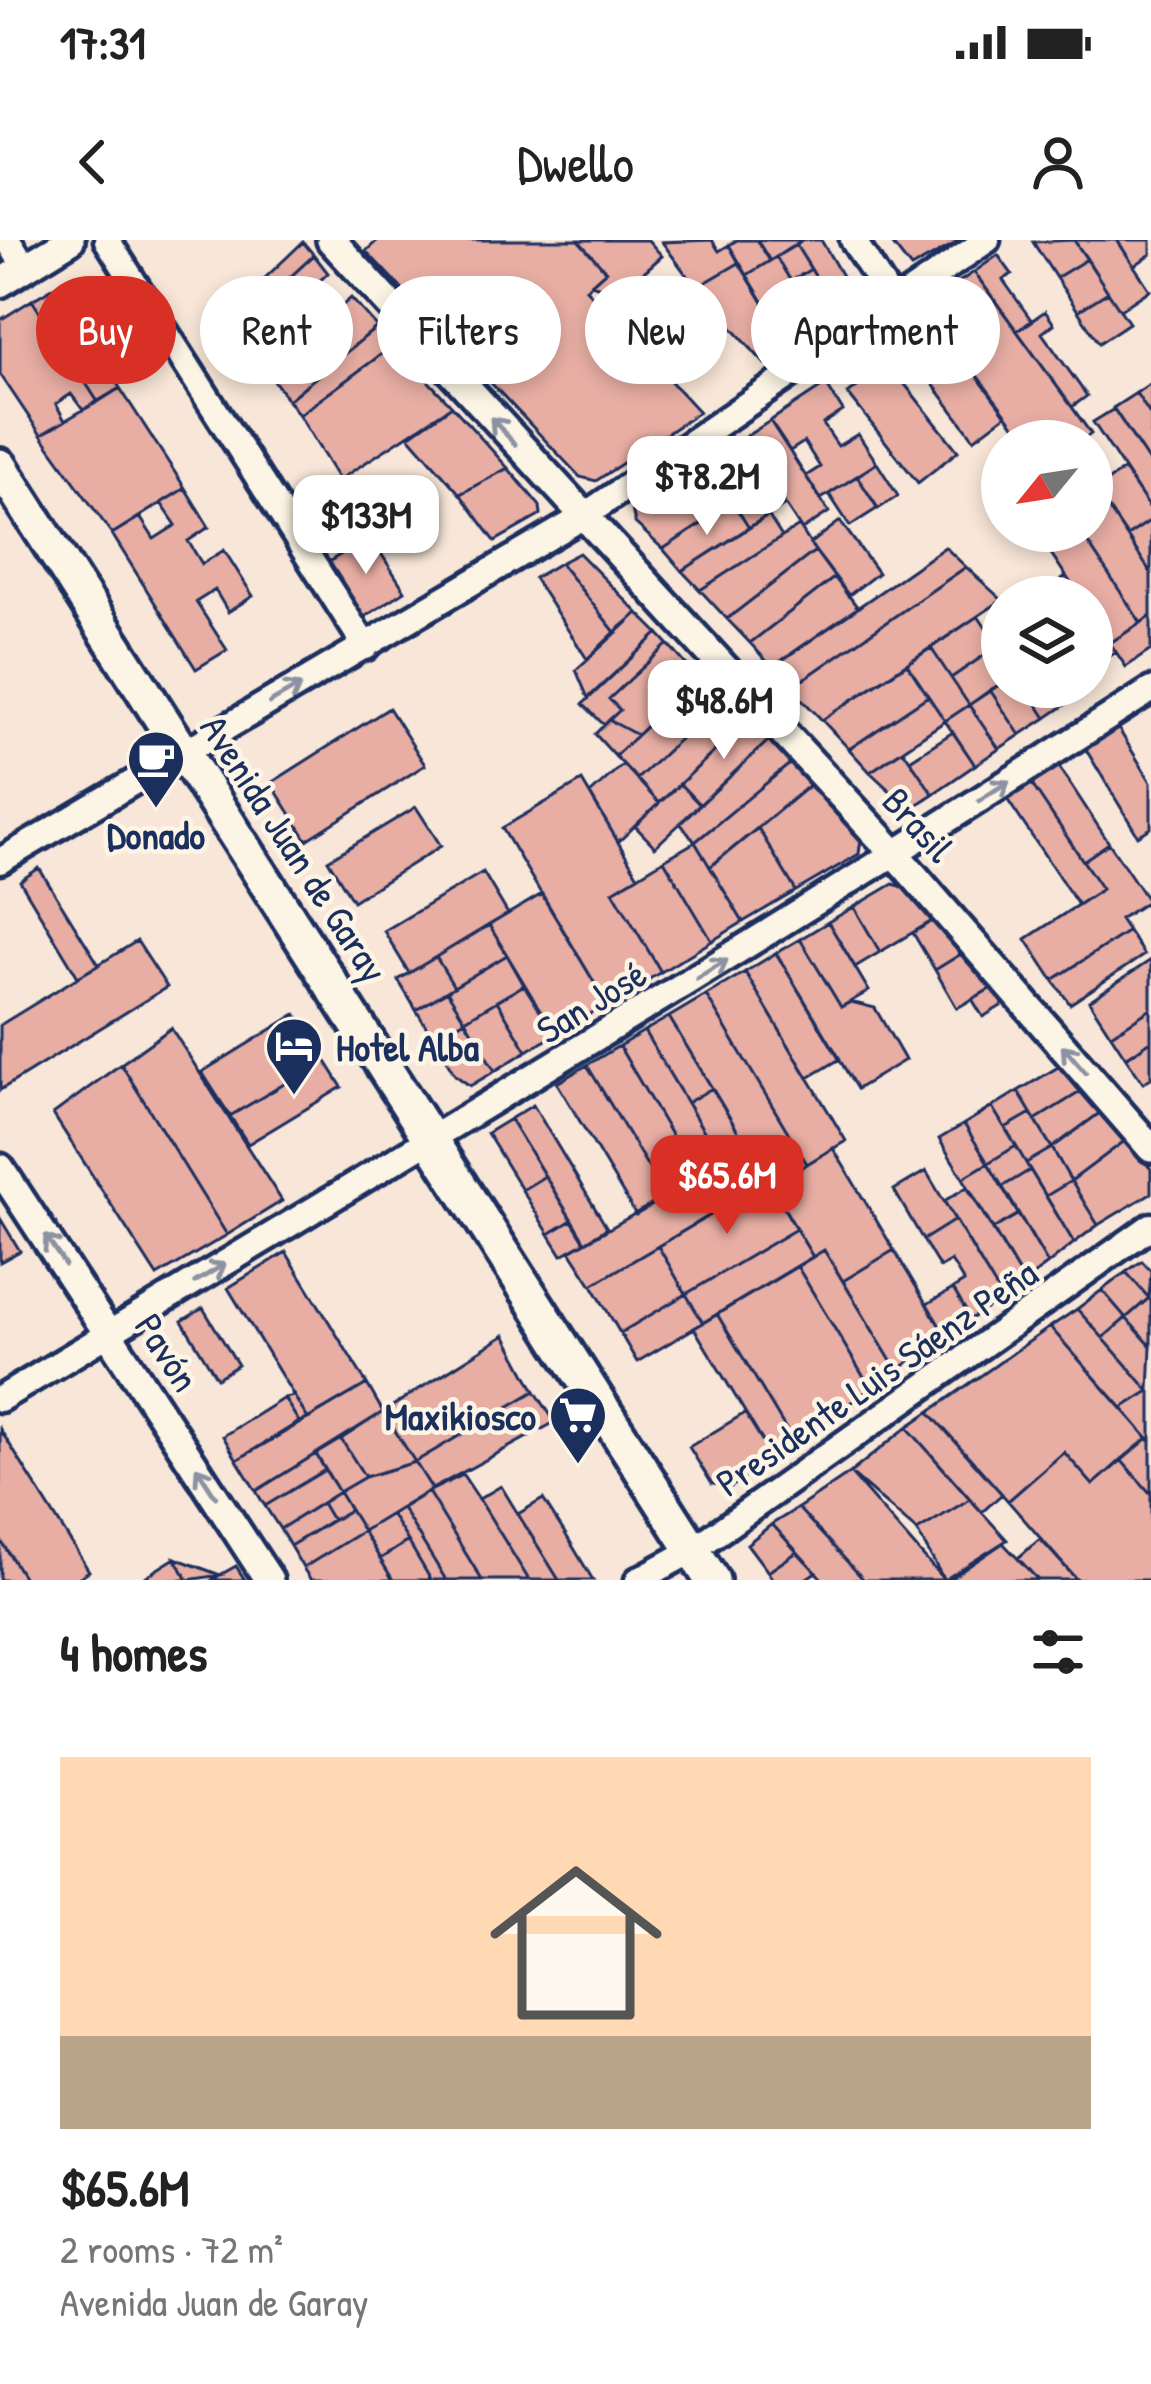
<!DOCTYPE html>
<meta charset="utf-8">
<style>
:root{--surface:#fff;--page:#f2f2f2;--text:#222;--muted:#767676;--line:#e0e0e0;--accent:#d93025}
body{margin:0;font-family:"Patrick Hand",sans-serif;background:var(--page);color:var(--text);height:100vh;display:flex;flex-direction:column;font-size:45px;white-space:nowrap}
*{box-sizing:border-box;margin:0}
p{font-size:39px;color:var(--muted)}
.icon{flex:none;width:66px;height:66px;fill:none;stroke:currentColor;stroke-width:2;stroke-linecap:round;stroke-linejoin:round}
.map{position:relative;height:1340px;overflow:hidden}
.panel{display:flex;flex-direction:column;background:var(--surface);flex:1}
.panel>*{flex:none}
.guide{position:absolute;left:36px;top:36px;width:1080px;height:108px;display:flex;gap:24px}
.needle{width:78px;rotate:240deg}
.fabs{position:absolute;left:981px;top:180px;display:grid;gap:24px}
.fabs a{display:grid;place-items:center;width:132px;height:132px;border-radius:50%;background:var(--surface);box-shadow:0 6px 18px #0003;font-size:60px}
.price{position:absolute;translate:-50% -102px;padding:0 27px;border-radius:24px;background:#fff;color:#222;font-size:39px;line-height:78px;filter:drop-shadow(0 3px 6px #0008)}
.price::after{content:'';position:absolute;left:50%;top:72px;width:36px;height:27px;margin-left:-18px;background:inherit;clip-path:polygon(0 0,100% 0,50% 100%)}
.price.active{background:var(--accent);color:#fff}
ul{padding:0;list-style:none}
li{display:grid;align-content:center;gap:24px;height:636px;padding:0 60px}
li+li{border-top:3px solid var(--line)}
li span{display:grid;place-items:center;height:372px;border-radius:0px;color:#555}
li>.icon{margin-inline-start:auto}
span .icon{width:216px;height:216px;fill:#fffc;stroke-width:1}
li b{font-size:51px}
h2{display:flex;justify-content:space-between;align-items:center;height:144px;padding:0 60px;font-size:51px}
.chip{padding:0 42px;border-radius:54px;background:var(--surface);box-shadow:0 6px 18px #0003;font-size:42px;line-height:108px}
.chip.active{background:var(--accent);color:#fff}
.status{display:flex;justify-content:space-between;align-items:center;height:84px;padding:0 60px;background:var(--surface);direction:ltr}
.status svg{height:33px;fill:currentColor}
header{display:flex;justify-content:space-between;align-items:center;height:156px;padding:0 60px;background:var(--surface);font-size:54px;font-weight:600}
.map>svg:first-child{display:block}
.building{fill:#e8aea4;stroke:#1b2f5e;stroke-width:3}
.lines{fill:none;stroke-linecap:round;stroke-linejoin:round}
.minor-casing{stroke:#1b2f5e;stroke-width:33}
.tertiary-casing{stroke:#1b2f5e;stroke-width:36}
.secondary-casing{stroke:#1b2f5e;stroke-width:42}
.minor{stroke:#fcf5e5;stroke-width:24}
.tertiary{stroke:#fcf5e5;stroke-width:27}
.secondary{stroke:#fcf5e5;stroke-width:33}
.oneway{stroke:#8c92a2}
.labels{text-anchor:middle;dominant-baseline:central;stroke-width:9;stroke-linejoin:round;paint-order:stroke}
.street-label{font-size:39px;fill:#1b2f5e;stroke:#fcf5e5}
.poi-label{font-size:39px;font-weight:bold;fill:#1b2f5e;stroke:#fcf5e5}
</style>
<div class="status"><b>17:31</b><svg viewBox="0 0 49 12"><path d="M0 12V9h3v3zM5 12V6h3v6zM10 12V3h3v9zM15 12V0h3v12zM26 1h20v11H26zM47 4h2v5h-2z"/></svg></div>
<header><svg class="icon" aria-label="back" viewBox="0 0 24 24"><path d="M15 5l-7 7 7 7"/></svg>Dwello<svg class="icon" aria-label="person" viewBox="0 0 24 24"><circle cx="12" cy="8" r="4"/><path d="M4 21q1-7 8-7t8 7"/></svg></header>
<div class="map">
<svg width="1151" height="1340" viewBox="0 0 1151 1340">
<rect width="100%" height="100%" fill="#f8e7d8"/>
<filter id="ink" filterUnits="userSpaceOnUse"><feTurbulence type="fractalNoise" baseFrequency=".00833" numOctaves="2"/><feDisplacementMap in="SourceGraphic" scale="24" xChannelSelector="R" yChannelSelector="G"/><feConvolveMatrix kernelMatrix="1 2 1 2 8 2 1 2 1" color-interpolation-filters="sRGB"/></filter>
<g filter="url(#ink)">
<path class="building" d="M378,0H578L606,31L586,49L699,172L596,241L580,237L366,11Z
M578,0H648L662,16L620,53L591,44L606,31Z
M712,0L719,11L729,5L739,23L696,48L662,2Z
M737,0H757L770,21L747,35L729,5Z
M757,0H802L770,21Z
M802,0H821L859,65L841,78L796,5Z
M889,0H961L911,28Z
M1074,0L1087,19L1056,38L1033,2Z
M1074,0H1117L1150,50L1120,70Z
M1117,0H1151V14L1134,26Z
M303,2L314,15L237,86L228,73Z
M796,5L811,29L791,41L776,17Z
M314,15L328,33L301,58L287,40Z
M998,15L1012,34L1003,40L1032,81L1017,91L974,32Z
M776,17L821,90L791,108L747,35Z
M1087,19L1108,52L1078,71L1056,38Z
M739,23L791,108L765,124L696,48Z
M811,29L841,78L821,90L791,41Z
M974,32L1072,167L1091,194L1081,201H1026L924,65Z
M56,46L120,148L98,162L32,60Z
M1108,52L1129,83L1099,103L1078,71Z
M351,58L377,87L288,160L268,132Z
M32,60L98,162L83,170L71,154L56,164L65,181L41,195L0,134V80Z
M924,65L1006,175L974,199L890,87Z
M1045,71L1054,84L1042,93L1087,156L1072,167L1017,91Z
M377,87L394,105L299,175L288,160Z
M394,105L452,166L339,240L299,175Z
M888,123L958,211L918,243L848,154Z
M1151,143V176L1136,153Z
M826,144L843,171L823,184L838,206L858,194L877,223L821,259L806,236L820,227L804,202L790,211L770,181Z
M120,148L185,248L112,294L41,195Z
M1136,153L1151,176V225L1113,168Z
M452,166L508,228L460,254L409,196Z
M1114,169L1151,225V270L1093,182Z
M770,181L829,272L802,290L742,199Z
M742,199L785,265L749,288L707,221Z
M707,221L733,263L703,283L676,242Z
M877,223L898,256L878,269L857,236Z
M508,228L540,266L541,275L495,301L460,254Z
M1124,230L1151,270V280L1127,296L1095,249Z
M857,236L878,268L850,286L829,254Z
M676,242L703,283L663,309L635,283L632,269Z
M1092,244L1151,333V376L1141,383L1080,291H1092Z
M185,248L209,287L188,301L202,324L224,310L253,356L228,372L215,350L196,362L227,410L196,429L112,294L140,277L154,299L176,285L161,263Z
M733,263L749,288L682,331L663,309Z
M768,275L782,297L700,350L682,331Z
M1151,280V333L1127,296Z
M840,281L878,333L848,356L810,304Z
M799,286L815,311L727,379L700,350Z
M1036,291H1080L1141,383L1110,403L1092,376V357H1080Z
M370,296L405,351L363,378L327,323Z
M945,307L966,327L791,448L772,427Z
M815,311L835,337L750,403L727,379Z
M579,313L638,373L615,392L560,323Z
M560,323L615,392L587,419L534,338Z
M966,327L1002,360L822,480L791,448Z
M1066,336L1080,357H1035Z
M835,337L858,368L772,427L750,403Z
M638,373L658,393L588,458L576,430Z
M978,376L998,406L951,438L931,408Z
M1092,376L1116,412L1092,428Z
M1151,376V410L1126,427L1110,403Z
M658,393L668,404L609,459L620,470L604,485L583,464Z
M668,404L698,438L637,495L609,480L620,470L609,459Z
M998,406L1002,443L969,465L951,438Z
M931,408L969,465L945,481L907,424Z
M907,424L928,456L849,509L822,480Z
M698,438L727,455L637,539L615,516Z
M1002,443L1026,447L1046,478L1020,495L990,450Z
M1026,447H1053L1065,465L1046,478Z
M1053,447H1083L1086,451L1065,465Z
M990,450L1020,495L999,509L969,465Z
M727,455L749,479L659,563L637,539Z
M928,456L945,481L870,532L849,509Z
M969,465L999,509L975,525L945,481Z
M389,468L425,525L307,600L271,543Z
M749,479L769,500L700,565L680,544Z
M609,480L637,495L615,516L595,494Z
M1118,488L1151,542V588L1138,596L1085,508Z
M953,492L975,525L933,554L910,520Z
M769,500L792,522L695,602L680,583Z
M903,510L933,554L910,569L870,532Z
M792,522L812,543L710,627L695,602Z
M623,524L659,563L618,602L590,554Z
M1058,525L1109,603L1083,621L1031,543Z
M582,541L638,636L613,651L661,732L607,764L502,588Z
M812,543L861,599L859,614L796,651L758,588Z
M1031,543L1102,649L1078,665L1007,559Z
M680,544L700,565L655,607L635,586Z
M416,567L441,606L353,661L328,620Z
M758,588L796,651L743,682L710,627Z
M695,602L743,682L712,701L664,620Z
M1109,603L1148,661L1120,679L1128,691L1053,740L1026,699L1102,649L1083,621Z
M664,620L712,701L661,732L613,651Z
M39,628L99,725L78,737L20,641Z
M483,632L508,674L409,733L384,691Z
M893,644L908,648L932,681L880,712L854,667Z
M542,654L607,764L555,795L489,685Z
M854,667L880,712L855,727L828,682Z
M932,681L961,714L935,730L913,693Z
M828,682L869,751L841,767L800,699Z
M489,685L507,715L454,747L436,717Z
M1128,691L1144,715L1070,764L1053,740Z
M800,699L841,767L851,762L875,768L905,820L857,849L776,713Z
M137,701L167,747L0,850V785Z
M776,713L840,819L808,838L745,732Z
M961,714L992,748L957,768L935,730Z
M507,715L524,745L465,780L447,751Z
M436,717L454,747L416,770L398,740Z
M1151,720V769L1111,795L1089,761Z
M745,732L846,901L807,924L706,755Z
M524,745L555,795L527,811L497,761Z
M992,748L1006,763L983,777L972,759Z
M447,751L465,780L434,799L416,770Z
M706,755L807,924L771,946L669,777Z
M497,761L527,811L495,831L465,780Z
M1151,769V801L1126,818L1111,795Z
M296,774L325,820L230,876L202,832Z
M669,777L712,848L687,863L644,791Z
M465,780L495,831L470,846L455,835L434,799Z
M171,788L282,961L227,995L121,824Z
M644,791L723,923L697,939L619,806Z
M1151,801V838L1143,843L1126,818Z
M619,806L697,939L666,957L587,825Z
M325,820L342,847L248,904L230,876Z
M121,824L227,995L157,1036L53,874Z
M587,825L666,957L636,975L557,843Z
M1060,826L1082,851L1035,880L1018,851Z
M712,848L748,908L723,924L687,863Z
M1018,851L1031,873L1005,888L992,867Z
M1082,851L1101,872L1052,908L1035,880Z
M533,865L607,988L585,1002L510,879Z
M992,867L1016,906L988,923L964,884Z
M1101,872L1126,900L1071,941L1052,908Z
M1031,873L1052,908L1026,923L1005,888Z
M510,879L545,936L522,950L487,893Z
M964,884L988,923L963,938L939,899Z
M1126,900L1151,929V953L1098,985L1071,941Z
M1016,906L1030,930L1002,947L988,923Z
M833,908L894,1010L843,1041L824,1010L813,1017L771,946Z
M1052,908L1071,941L1046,956L1026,923Z
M988,923L1019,974L993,989L963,938Z
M713,929L733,962L592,1045L570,1011Z
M1030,930L1074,1003L1048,1024L1002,947Z
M926,931L955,980L923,1000L894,950Z
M545,936L572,980L549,994L522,950Z
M768,941L796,989L686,1054L658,1006Z
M1071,941L1098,985L1074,1003L1046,956Z
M967,947L1024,1042L1002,1058L944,961Z
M1019,974L1048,1024L1024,1042L993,989Z
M0,978L20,1011L0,1022Z
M572,980L585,1002L562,1015L549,994Z
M955,980L1002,1058L971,1079L953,1049L964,1042L951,1021L940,1028L923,1000Z
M796,989L813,1017L703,1083L686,1054Z
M658,1006L686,1054L620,1093L592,1045Z
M824,1010L897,1131L871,1149L797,1026Z
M894,1010L945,1095L897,1131L843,1041Z
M286,1012L367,1144L308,1179L228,1048Z
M1142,1021L1151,1031L1149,1058L1126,1032Z
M797,1026L871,1149L793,1201L717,1074Z
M1126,1032L1149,1058L1126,1078L1102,1050Z
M953,1049L971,1079L945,1095L927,1064Z
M1102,1050L1126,1078L1103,1098L1077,1069Z
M686,1054L703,1083L637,1122L620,1093Z
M1149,1058L1151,1061V1106L1126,1078Z
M203,1068L238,1125L217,1138L182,1081Z
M1077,1069L1103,1098L1149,1151L1122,1168L1050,1087Z
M717,1074L793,1201L774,1220L694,1088Z
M1126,1078L1151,1106L1149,1151L1103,1098Z
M1050,1087L1148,1198L1093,1245L1064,1212L1008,1261L929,1172Z
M505,1095L535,1151L415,1222L383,1172Z
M367,1144L383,1172L256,1251L237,1220Z
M535,1151L555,1182L432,1249L415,1222Z
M1149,1151L1151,1154V1202L1122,1168Z
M294,1156L308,1179L299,1182L284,1158Z
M284,1158L299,1182L237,1220L223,1196Z
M383,1172L415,1222L365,1237L341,1199Z
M929,1172L1002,1254L982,1272L907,1187Z
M745,1173L774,1220L731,1247L712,1244L689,1207Z
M907,1187L970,1259L917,1291L850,1233Z
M0,1189L89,1331L75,1340H25L0,1299Z
M1148,1198L1151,1202V1254L1121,1220Z
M341,1199L365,1237L339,1252L316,1214Z
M1064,1212L1093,1245L1121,1220L1151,1254V1340H1077L1008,1261Z
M316,1214L325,1230L265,1266L256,1251Z
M415,1222L432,1249L363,1291L339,1252L365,1237Z
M325,1230L339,1252L280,1289L265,1266Z
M850,1233L944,1340H864L798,1268Z
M463,1235L479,1259L529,1340H482L428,1252Z
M501,1246L518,1274L559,1340H529L479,1259Z
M339,1252L350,1270L332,1280L322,1263Z
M428,1252L482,1340H446L402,1268Z
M543,1259L566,1295L593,1340H559L518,1274Z
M970,1259L1007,1300L944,1340L917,1291Z
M322,1263L332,1280L290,1306L280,1289Z
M402,1268L446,1340H431L408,1301L391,1274Z
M798,1268L864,1340H823L772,1284Z
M350,1270L363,1291L303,1328L290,1306Z
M391,1274L408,1301L380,1319L363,1291Z
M772,1284L797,1312L768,1332L747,1304Z
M363,1291L393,1340H311L303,1328Z
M0,1299L25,1340H0Z
M1040,1299L1077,1340H1038L1018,1318Z
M408,1301L431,1340H393L380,1319Z
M1003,1303L1038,1340H948Z
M797,1312L816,1332L804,1340H773L768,1332Z
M175,1318L188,1340H140Z
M175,1318L220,1335L188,1340Z
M236,1326L245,1340H212L220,1335Z"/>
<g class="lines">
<g class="minor-casing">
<path id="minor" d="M8,0L25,27
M107,0L366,407
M853,0L893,63
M0,621L581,278L987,0
M0,1159C386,926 772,695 1151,450
M638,1340L693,1310L1151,986"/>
</g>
<g class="tertiary-casing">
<path id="tertiary" d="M331,0L896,615L1151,908
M0,43L70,0
M0,928L269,1340"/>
</g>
<g class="secondary-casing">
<path id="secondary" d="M0,226L712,1340"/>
</g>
<use href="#minor" class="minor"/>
<use href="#tertiary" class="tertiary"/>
<use href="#secondary" class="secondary"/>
</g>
<defs><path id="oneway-shaft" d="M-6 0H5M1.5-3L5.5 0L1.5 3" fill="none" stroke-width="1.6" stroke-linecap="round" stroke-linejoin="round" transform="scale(3)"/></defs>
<g class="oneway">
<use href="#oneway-shaft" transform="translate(503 191) rotate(-132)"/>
<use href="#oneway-shaft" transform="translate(285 454) rotate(-30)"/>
<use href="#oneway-shaft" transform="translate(994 551) rotate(-33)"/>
<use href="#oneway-shaft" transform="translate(712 729) rotate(-32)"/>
<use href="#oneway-shaft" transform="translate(1074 819) rotate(-131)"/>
<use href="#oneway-shaft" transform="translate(55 1010) rotate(-124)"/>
<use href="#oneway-shaft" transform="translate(210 1033) rotate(-31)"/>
<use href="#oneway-shaft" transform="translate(206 1242) rotate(-123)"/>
</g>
</g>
<defs>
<g id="cafe-pin" transform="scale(3)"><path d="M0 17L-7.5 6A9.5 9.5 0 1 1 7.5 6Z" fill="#1b2f5e" stroke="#fcf5e5"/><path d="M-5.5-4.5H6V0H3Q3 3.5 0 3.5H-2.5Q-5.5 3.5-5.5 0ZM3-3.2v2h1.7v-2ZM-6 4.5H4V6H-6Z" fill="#fff"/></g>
<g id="hotel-pin" transform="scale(3)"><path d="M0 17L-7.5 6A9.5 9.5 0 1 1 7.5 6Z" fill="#1b2f5e" stroke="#fcf5e5"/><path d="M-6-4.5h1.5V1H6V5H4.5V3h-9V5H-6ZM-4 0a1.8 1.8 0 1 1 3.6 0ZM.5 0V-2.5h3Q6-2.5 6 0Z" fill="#fff"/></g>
<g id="supermarket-pin" transform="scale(3)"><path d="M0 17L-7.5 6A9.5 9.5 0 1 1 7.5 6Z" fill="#1b2f5e" stroke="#fcf5e5"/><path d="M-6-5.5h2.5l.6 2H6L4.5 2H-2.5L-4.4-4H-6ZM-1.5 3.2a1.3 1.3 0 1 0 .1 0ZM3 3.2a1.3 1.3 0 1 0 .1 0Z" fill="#fff"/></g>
</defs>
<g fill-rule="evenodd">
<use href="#cafe-pin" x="156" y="519"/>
<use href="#hotel-pin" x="294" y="806"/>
<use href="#supermarket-pin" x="578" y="1175"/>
</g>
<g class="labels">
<g class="street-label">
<text transform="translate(919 584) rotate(48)">Brasil</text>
<text transform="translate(295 608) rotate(57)">Avenida Juan de Garay</text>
<text transform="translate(591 761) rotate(-32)">San José</text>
<text transform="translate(168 1112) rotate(57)">Pavón</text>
<text transform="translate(876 1137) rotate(-35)">Presidente Luis Sáenz Peña</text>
</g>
<g class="poi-label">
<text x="156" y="594">Donado</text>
<text x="336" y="806" text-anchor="start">Hotel Alba</text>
<text x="536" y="1175" text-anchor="end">Maxikiosco</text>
</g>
</g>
</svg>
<div class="fabs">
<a><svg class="needle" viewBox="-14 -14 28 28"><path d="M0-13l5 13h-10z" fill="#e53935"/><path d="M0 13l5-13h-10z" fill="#767676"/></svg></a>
<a><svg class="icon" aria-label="layers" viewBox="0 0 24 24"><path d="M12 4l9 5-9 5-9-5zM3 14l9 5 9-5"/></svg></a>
</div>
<b class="price" style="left:707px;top:298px">$78.2M</b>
<b class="price" style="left:366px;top:337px">$133M</b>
<b class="price" style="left:724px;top:522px">$48.6M</b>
<b class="price active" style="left:727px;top:997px">$65.6M</b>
<div class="guide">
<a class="chip active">Buy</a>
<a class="chip">Rent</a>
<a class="chip">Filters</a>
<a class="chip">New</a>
<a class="chip">Apartment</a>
</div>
</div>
<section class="panel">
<h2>4 homes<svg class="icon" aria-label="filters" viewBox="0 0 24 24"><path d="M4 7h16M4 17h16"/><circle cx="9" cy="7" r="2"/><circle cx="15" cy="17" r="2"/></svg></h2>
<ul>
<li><span style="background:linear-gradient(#ffd9b3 75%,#b9a48a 0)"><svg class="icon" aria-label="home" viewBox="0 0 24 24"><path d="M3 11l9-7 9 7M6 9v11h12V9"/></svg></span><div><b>$65.6M</b><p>2 rooms · 72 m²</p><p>Avenida Juan de Garay</p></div></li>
</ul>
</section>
